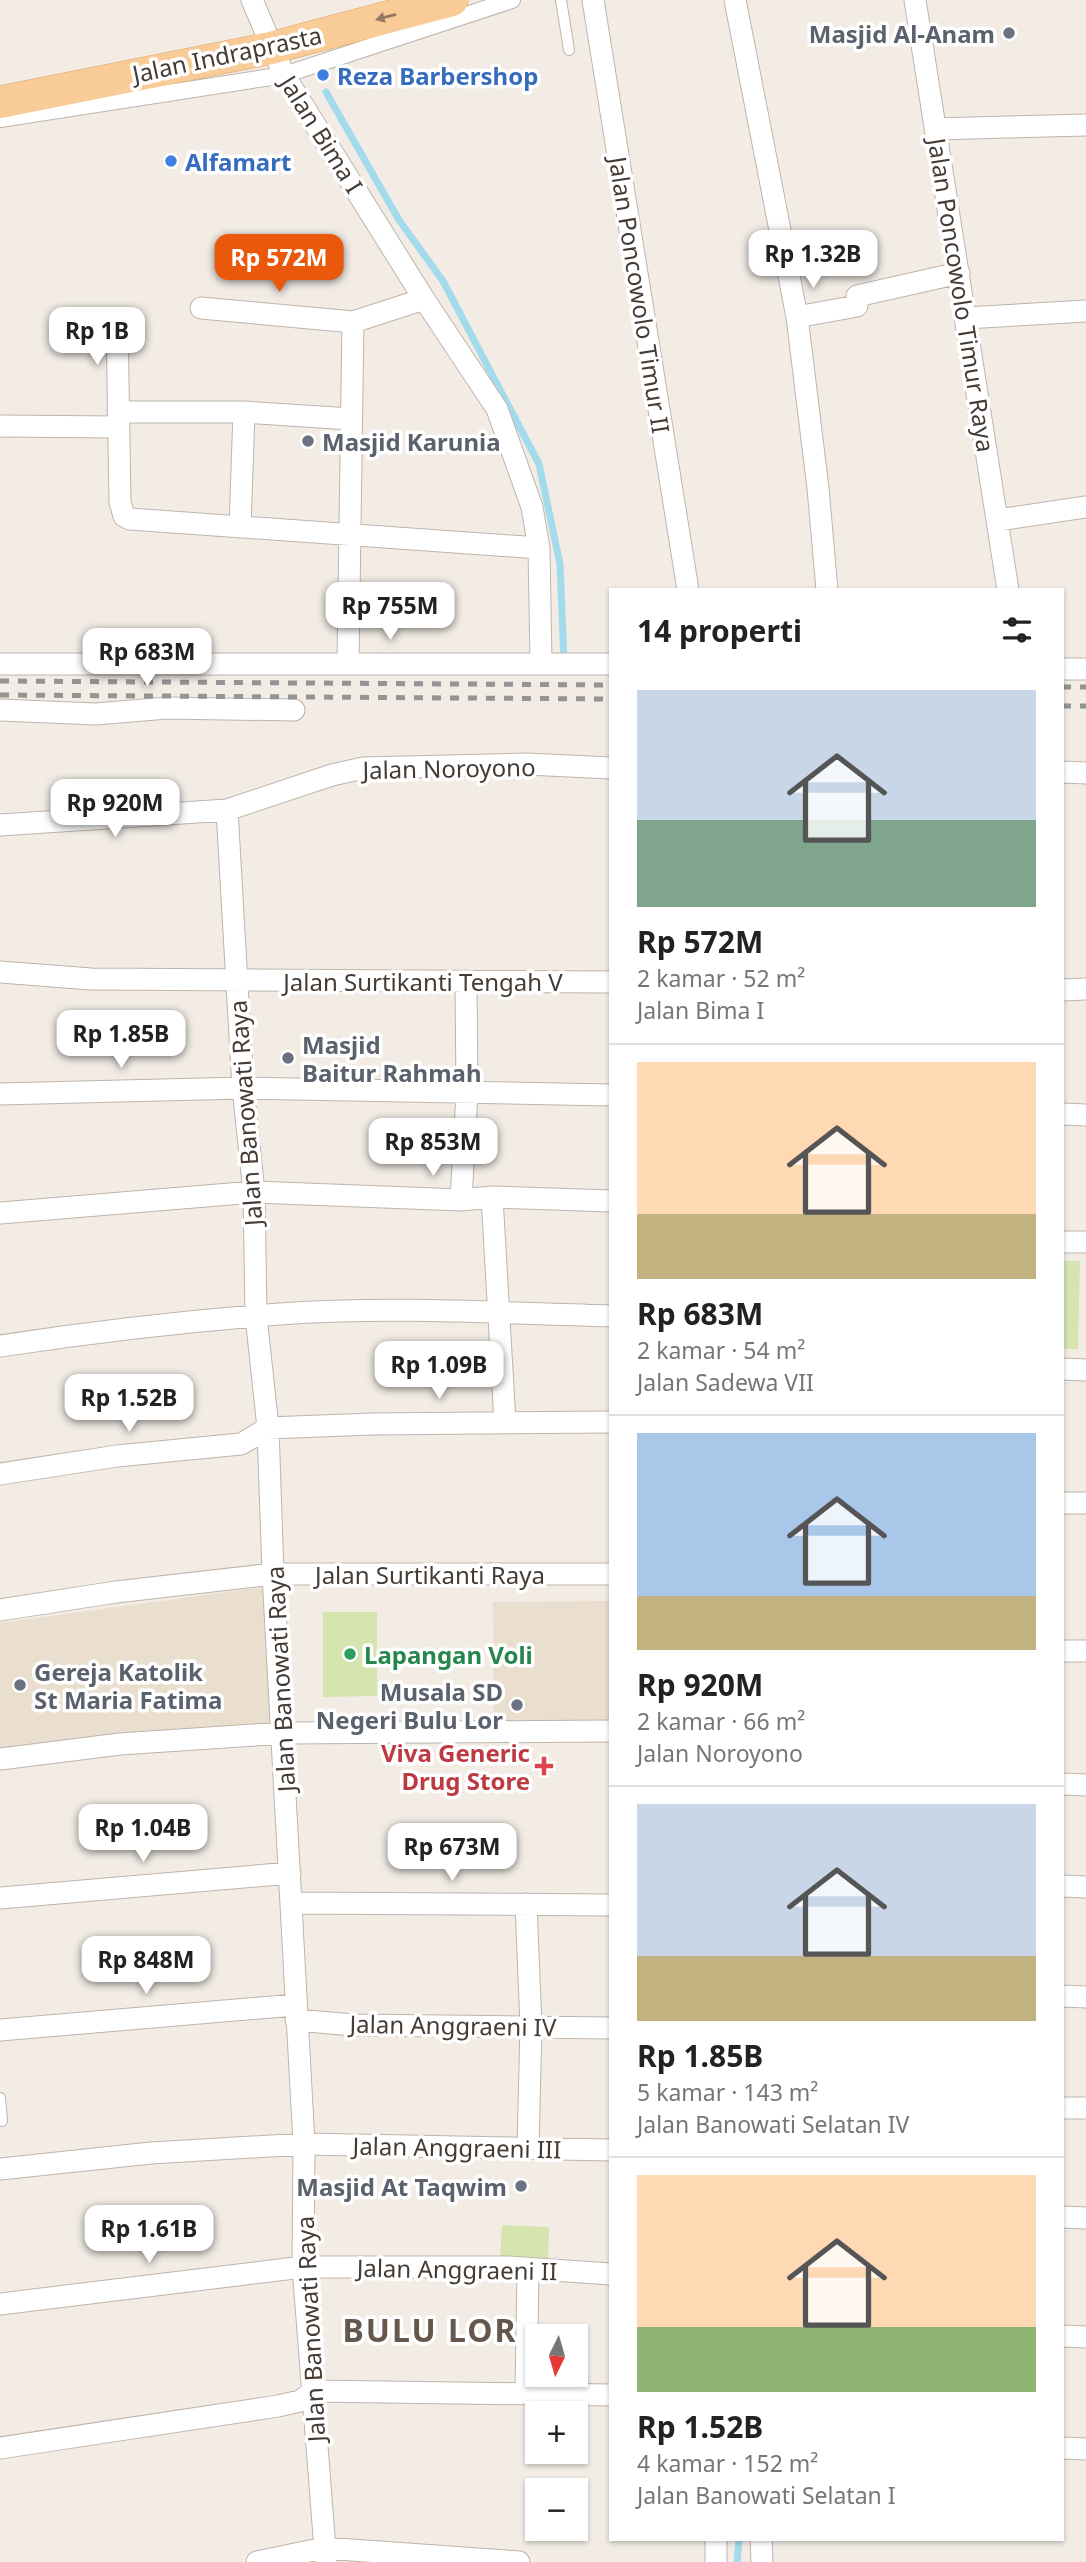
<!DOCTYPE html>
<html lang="id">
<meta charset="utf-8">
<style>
:root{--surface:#fff;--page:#f2f2f2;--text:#222;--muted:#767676;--line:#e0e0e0;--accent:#ea580c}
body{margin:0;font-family:"Noto Sans",sans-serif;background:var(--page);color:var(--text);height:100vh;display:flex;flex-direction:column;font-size:26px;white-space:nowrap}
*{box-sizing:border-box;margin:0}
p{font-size:23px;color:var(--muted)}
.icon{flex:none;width:38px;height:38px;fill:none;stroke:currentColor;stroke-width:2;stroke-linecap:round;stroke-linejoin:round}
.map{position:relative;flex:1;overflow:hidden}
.drawer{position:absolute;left:609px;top:588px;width:455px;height:1953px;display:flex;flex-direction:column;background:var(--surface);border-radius:0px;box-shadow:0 2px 5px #0004}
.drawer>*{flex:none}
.needle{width:46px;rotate:185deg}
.controls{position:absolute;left:525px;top:2324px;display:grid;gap:14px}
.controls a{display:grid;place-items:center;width:63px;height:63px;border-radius:0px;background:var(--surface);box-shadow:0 2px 5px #0004;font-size:35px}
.price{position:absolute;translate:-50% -60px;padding:0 16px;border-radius:14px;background:#fff;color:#222;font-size:23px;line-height:46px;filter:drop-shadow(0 2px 4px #0008)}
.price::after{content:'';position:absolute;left:50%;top:42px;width:21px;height:16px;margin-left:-10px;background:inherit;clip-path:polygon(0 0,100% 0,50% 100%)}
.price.on{background:var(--accent);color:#fff}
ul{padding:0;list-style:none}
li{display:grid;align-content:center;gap:14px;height:371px;padding:0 28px}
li+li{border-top:2px solid var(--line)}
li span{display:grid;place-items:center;height:217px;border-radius:0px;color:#555}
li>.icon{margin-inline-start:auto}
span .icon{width:126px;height:126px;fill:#fffc;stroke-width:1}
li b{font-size:30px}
h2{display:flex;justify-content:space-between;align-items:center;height:84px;padding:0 28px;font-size:30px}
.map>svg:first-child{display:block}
.education{fill:#eadecf}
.green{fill:#d6e4af}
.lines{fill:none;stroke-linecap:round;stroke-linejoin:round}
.stream{stroke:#a3dbec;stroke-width:7}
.service-casing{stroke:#bfb4ab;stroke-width:12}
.pedestrian-casing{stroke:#bfb4ab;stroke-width:18}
.minor-casing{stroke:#bfb4ab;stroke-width:23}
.primary-casing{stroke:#dda567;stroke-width:33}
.service{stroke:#fff;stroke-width:10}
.pedestrian{stroke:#fff;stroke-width:16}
.minor{stroke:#fff;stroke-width:21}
.primary{stroke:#f9cb97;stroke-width:32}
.rail{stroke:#949494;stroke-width:5;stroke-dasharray:9 9;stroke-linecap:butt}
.oneway{fill:#957c61}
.worship-dot{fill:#6b7280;stroke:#fff;stroke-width:2.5}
.shop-dot{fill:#3f7fe0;stroke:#fff;stroke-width:2.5}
.leisure-dot{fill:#2e9e5b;stroke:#fff;stroke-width:2.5}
.health-dot{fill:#e0444e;stroke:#fff;stroke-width:2.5}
.labels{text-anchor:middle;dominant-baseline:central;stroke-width:7;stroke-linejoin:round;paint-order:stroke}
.worship-label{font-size:24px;font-weight:bold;fill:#5b616d;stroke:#fff;text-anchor:end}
.street-label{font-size:24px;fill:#443b35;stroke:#fff}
.shop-label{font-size:24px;font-weight:bold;fill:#366cbe;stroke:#fff;text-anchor:start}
.leisure-label{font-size:24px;font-weight:bold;fill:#27864d;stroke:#fff;text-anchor:start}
.health-label{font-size:24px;font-weight:bold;fill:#be3a42;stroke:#fff;text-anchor:end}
.district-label{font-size:32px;font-weight:bold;letter-spacing:2px;fill:#66574d;stroke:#fff}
</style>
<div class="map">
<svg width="1086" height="2562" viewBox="0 0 1086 2562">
<rect width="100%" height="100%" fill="#f2ece5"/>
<path class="education" d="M263,1587L274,1723L0,1749V1623Z
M611,1601V1725L494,1726L493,1602Z"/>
<path class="green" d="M1062,1261H1080L1078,1349H1062Z
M323,1612H377V1696L323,1697Z
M502,2225L549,2227L548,2262L500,2260Z"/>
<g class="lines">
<path class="stream" d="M326,92L399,220L443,281L539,464L560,564L564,661
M737,2562L739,2539"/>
<g class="service-casing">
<path id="service" d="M561,0L569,50
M0,2098L2,2121"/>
</g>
<g class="pedestrian-casing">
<path id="pedestrian" d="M0,119L284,75L512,0"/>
</g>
<g class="minor-casing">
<path id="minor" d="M252,0L284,75L424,299L497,409L532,507L539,548L541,662
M593,0L688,590
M735,0L797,317L818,488L827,590
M915,0L1008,590
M935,129L1086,125
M201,308L353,322
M797,317L857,306V296L959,273
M965,318L1086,311
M117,321L120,502L124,516L130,519L539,548
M118,412H244L351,419
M0,426L118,427
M998,520L1086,507
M240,527L244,412
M348,663L353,322L424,299
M0,664H611
M1062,669H1086
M0,710L96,714L167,708L294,710
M1062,772L1086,773
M227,810L243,1088L254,1192L256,1316L268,1428L273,1574L304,2144L303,2267L326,2562
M0,825L227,810L332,775L363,768L527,764L611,768
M0,972L91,979L611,982
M1062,990L1086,989
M0,1094L243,1088L611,1095
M1062,1114L1086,1115
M492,1197L505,1422
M461,1200L467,1093L466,981
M0,1213L254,1192L461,1200L492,1197L611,1201
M1062,1242H1086
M0,1346C93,1332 187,1321 280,1314C390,1306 501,1313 611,1316
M1062,1369L1086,1370
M0,1474L117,1456L241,1444L268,1428L372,1424L611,1422
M1062,1503H1086
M0,1610L116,1592L273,1574H611
M1062,1651H1086
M0,1759L120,1744L284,1733L611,1731
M1062,1784L1086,1785
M1062,1886L1086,1887
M0,1898L290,1873
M293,1903L611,1905
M526,1904L531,2026L528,2148
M1062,1996L1086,1997
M296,2020L353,2025L611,2028
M0,2030L295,2005
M1062,2108H1086
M0,2169L151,2153L304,2144L611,2150
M1062,2217L1086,2218
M0,2304L303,2267H508L611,2274
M1062,2336L1086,2337
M526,2394L528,2269
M0,2448L278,2406L300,2401L313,2391L611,2395
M1062,2448L1086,2449
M716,2539V2562
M761,2539L762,2562
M257,2562L324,2548L519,2562"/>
</g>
<g class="primary-casing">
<path id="primary" d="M0,102L271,48L452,0"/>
</g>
<use href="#service" class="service"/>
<use href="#pedestrian" class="pedestrian"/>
<use href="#minor" class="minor"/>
<use href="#primary" class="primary"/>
<path class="rail" d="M0,681L611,685
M1062,687H1086
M0,695L611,699
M1062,706H1086"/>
</g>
<defs><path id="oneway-solid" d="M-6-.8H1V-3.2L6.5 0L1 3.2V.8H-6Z" transform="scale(1.75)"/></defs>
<use class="oneway" href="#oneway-solid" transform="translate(386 17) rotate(165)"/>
<g class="worship-dot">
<circle cx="1009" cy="33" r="7"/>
<circle cx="308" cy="441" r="7"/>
<circle cx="288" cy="1058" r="7"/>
<circle cx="20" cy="1685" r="7"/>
<circle cx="517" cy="1705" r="7"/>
<circle cx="521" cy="2186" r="7"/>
</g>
<g class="shop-dot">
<circle cx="323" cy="75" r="7"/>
<circle cx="171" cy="161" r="7"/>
</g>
<circle class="leisure-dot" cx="350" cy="1654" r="7"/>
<path class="health-dot" d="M540.5 1755.5h7v7h7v7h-7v7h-7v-7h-7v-7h7z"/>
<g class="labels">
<g class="worship-label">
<text x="995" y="33">Masjid Al-Anam</text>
<text x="322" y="441" text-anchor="start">Masjid Karunia</text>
<text x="302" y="1044" text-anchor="start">Masjid<tspan x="302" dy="28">Baitur Rahmah</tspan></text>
<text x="34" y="1671" text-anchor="start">Gereja Katolik<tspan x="34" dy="28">St Maria Fatima</tspan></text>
<text x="503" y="1691">Musala SD<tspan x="503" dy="28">Negeri Bulu Lor</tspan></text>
<text x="507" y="2186">Masjid At Taqwim</text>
</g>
<g class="street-label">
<text transform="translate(227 54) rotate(-12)">Jalan Indraprasta</text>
<text transform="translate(322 134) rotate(58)">Jalan Bima I</text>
<text transform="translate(640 295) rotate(81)">Jalan Poncowolo Timur II</text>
<text transform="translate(962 295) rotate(81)">Jalan Poncowolo Timur Raya</text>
<text transform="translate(449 768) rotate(-1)">Jalan Noroyono</text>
<text x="423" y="981">Jalan Surtikanti Tengah V</text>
<text transform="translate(245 1113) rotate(-94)">Jalan Banowati Raya</text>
<text x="430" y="1574">Jalan Surtikanti Raya</text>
<text transform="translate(280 1679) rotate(-93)">Jalan Banowati Raya</text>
<text transform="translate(453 2025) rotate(1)">Jalan Anggraeni IV</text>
<text transform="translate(457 2147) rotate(1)">Jalan Anggraeni III</text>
<text transform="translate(457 2269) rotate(1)">Jalan Anggraeni II</text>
<text transform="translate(310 2329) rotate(-93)">Jalan Banowati Raya</text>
</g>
<g class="shop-label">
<text x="337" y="75">Reza Barbershop</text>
<text x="185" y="161">Alfamart</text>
</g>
<g class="leisure-label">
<text x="364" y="1654">Lapangan Voli</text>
</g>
<g class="health-label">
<text x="530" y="1752">Viva Generic<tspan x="530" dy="28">Drug Store</tspan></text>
</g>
<g class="district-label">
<text x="430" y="2329">BULU LOR</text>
</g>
</g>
</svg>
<div class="controls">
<a><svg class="needle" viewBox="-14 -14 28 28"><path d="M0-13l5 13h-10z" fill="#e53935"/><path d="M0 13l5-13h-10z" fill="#767676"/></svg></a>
<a>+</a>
<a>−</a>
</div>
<b class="price" style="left:813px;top:290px">Rp 1.32B</b>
<b class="price on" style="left:279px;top:294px">Rp 572M</b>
<b class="price" style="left:97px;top:367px">Rp 1B</b>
<b class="price" style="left:390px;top:642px">Rp 755M</b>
<b class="price" style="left:147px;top:688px">Rp 683M</b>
<b class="price" style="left:115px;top:839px">Rp 920M</b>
<b class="price" style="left:121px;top:1070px">Rp 1.85B</b>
<b class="price" style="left:433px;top:1178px">Rp 853M</b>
<b class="price" style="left:439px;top:1401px">Rp 1.09B</b>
<b class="price" style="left:129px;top:1434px">Rp 1.52B</b>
<b class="price" style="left:143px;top:1864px">Rp 1.04B</b>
<b class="price" style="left:452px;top:1883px">Rp 673M</b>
<b class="price" style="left:146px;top:1996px">Rp 848M</b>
<b class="price" style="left:149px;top:2265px">Rp 1.61B</b>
<section class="drawer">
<h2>14 properti<svg class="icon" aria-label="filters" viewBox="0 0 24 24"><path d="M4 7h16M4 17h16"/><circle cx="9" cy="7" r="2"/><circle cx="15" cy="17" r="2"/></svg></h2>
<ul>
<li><span style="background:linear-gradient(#c9d6e8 60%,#7fa58c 0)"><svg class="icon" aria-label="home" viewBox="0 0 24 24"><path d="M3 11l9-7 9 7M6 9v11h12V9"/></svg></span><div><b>Rp 572M</b><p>2 kamar · 52 m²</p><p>Jalan Bima I</p></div></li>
<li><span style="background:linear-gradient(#ffd9b3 70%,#c2b280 0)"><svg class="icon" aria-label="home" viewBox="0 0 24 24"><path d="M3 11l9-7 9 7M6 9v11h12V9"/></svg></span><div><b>Rp 683M</b><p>2 kamar · 54 m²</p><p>Jalan Sadewa VII</p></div></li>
<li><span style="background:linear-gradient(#a9c7e8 75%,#c2b280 0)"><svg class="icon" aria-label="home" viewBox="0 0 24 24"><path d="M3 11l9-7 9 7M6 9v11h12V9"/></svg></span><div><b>Rp 920M</b><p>2 kamar · 66 m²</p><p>Jalan Noroyono</p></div></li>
<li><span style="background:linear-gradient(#c9d6e8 70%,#c2b280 0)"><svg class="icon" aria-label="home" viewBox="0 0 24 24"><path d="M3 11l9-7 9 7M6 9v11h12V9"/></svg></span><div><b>Rp 1.85B</b><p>5 kamar · 143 m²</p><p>Jalan Banowati Selatan IV</p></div></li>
<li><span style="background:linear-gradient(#ffd9b3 70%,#8fb573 0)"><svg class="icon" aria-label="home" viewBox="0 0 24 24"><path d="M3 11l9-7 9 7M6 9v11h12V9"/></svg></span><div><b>Rp 1.52B</b><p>4 kamar · 152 m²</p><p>Jalan Banowati Selatan I</p></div></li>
</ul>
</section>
</div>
